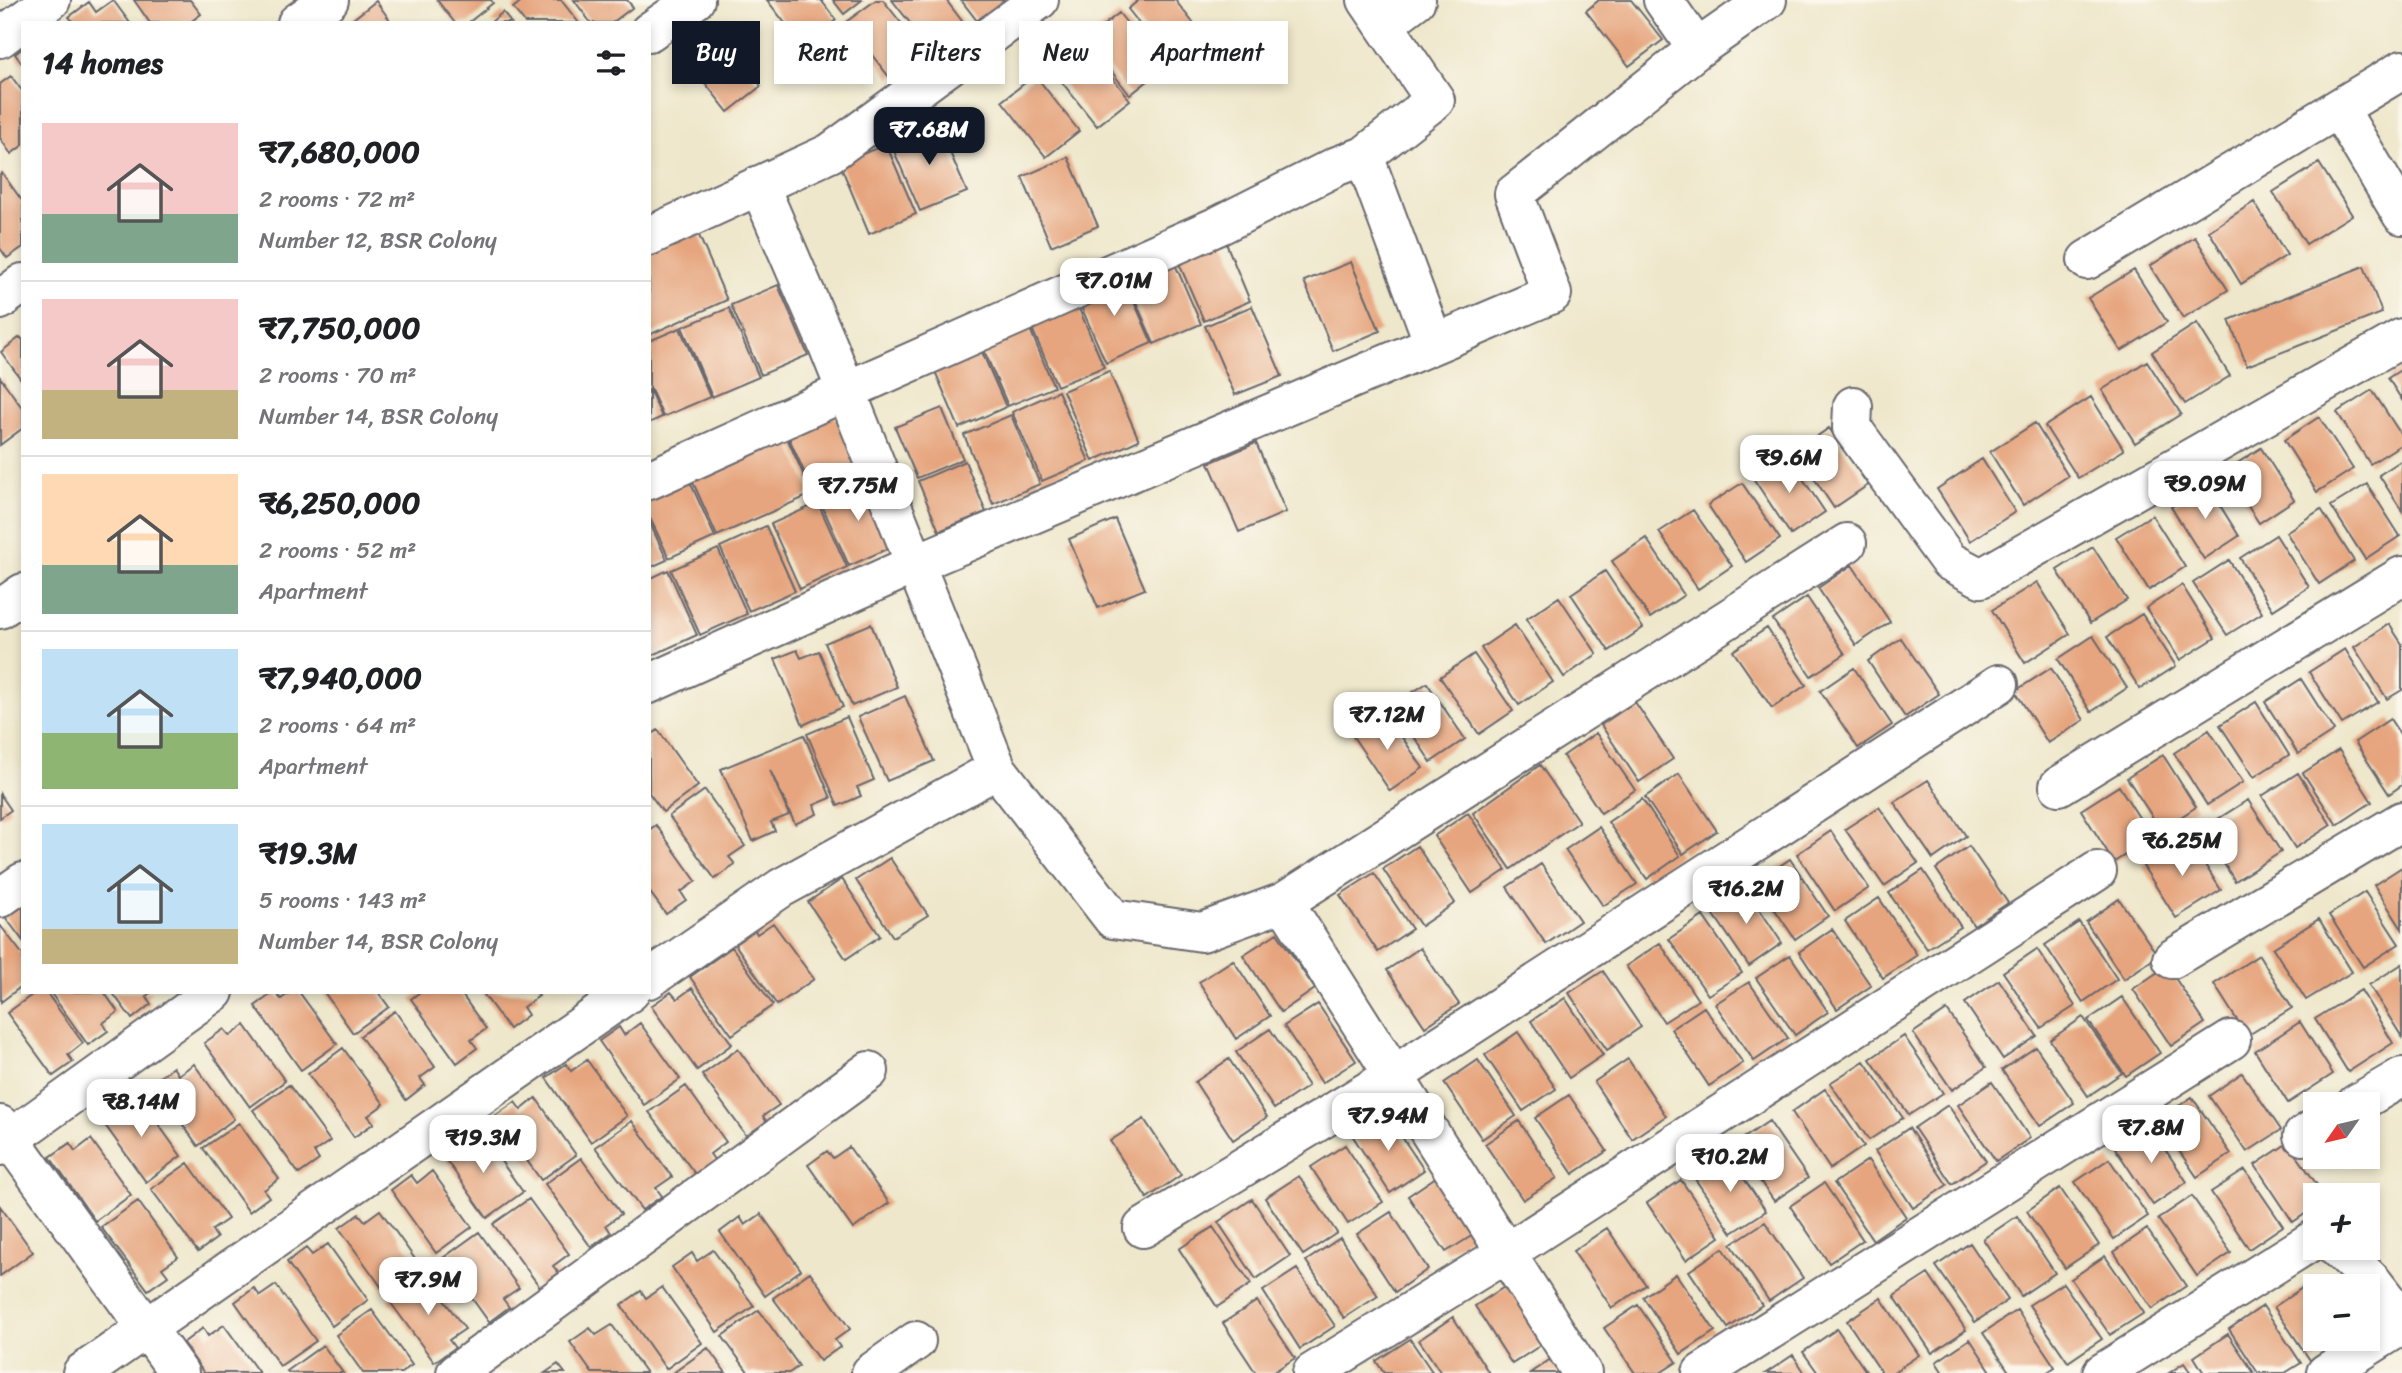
<!DOCTYPE html>
<meta charset="utf-8">
<style>
:root{--surface:#fff;--page:#f2f2f2;--text:#202124;--muted:#757577;--line:#e0e0e0;--accent:#111827}
body{margin:0;font-family:Sriracha,sans-serif;background:var(--page);color:var(--text);height:100vh;display:flex;flex-direction:column;font-size:26px;white-space:nowrap}
*{box-sizing:border-box;margin:0}
p{font-size:23px;color:var(--muted)}
.icon{flex:none;width:38px;height:38px;fill:none;stroke:currentColor;stroke-width:2;stroke-linecap:round;stroke-linejoin:round}
.map{position:relative;flex:1;overflow:hidden}
.drawer{position:absolute;left:21px;top:21px;width:630px;height:973px;display:flex;flex-direction:column;background:var(--surface);border-radius:0px;box-shadow:0 4px 10px #0003}
.drawer>*{flex:none}
.hud{position:absolute;left:672px;top:21px;width:665px;height:63px;display:flex;gap:14px}
.needle{width:46px;rotate:236deg}
.buttons{position:absolute;left:2303px;top:1092px;display:grid;gap:14px}
.buttons a{display:grid;place-items:center;width:77px;height:77px;border-radius:0px;background:var(--surface);box-shadow:0 4px 10px #0003;font-size:35px}
.price{position:absolute;translate:-50% -60px;padding:0 16px;border-radius:14px;background:#fff;color:#222;font-size:23px;line-height:46px;filter:drop-shadow(0 2px 4px #0008)}
.price::after{content:'';position:absolute;left:50%;top:42px;width:21px;height:16px;margin-left:-10px;background:inherit;clip-path:polygon(0 0,100% 0,50% 100%)}
.price.active{background:var(--accent);color:#fff}
ul{padding:0;list-style:none}
li{display:flex;align-items:center;gap:21px;height:175px;padding:0 21px}
li+li{border-top:2px solid var(--line)}
li span{display:grid;place-items:center;flex:none;width:196px;height:140px;border-radius:0px;color:#555}
li>.icon{margin-inline-start:auto}
span .icon{width:84px;height:84px;fill:#fffc;stroke-width:1}
li b{font-size:30px}
h2{display:flex;justify-content:space-between;align-items:center;height:84px;padding:0 21px;font-size:30px}
.tag{padding:0 24px;border-radius:0px;background:var(--surface);box-shadow:0 4px 10px #0003;font-size:24px;line-height:63px}
.tag.active{background:var(--accent);color:#fff}
.map>svg:first-child{display:block}
.building{fill:#e6a57e}
.lines{fill:none;stroke-linecap:round;stroke-linejoin:round}
.street-casing{stroke:#69676d;stroke-width:42}
.street{stroke:#fff;stroke-width:38}
</style>
<div class="map">
<svg width="2402" height="1373" viewBox="0 0 2402 1373">
<rect width="100%" height="100%" fill="#fbf7ec"/>
<filter id="ink" filterUnits="userSpaceOnUse"><feTurbulence type="fractalNoise" baseFrequency=".0143" numOctaves="2"/><feDisplacementMap in="SourceGraphic" scale="14" xChannelSelector="R" yChannelSelector="G"/><feConvolveMatrix kernelMatrix="1 2 1 2 8 2 1 2 1" color-interpolation-filters="sRGB"/></filter>
<filter id="wash" filterUnits="userSpaceOnUse"><feTurbulence type="fractalNoise" baseFrequency=".00686" numOctaves="4" result="noise"/><feDisplacementMap in="SourceGraphic" scale="28" xChannelSelector="R" yChannelSelector="G"/><feGaussianBlur stdDeviation="1.57" result="paint"/><feColorMatrix in="noise" values="0 0 0 0 0 0 0 0 0 0 0 0 0 0 0 0 0 1.4 0 .05"/><feComposite in="paint" operator="in"/></filter>
<g filter="url(#wash)">
<rect width="100%" height="100%" fill="#eee7cb"/>
<g id="blocks">
<path class="building" d="M113,0L130,23H74L69,17L89,2L96,12Z
M134,0H190L201,14L189,23H150Z
M437,0H491L493,3L468,23H455Z
M523,0H561L579,23H525L513,8Z
M574,0H627L633,7L612,23H591Z
M767,0H821L836,20L803,46Z
M833,0H862L844,14Z
M876,0H883L924,52L890,78L846,22Z
M892,0H946L962,21L929,47Z
M961,0H1006L978,22Z
M1139,0H1175L1205,38L1172,65L1128,9Z
M1599,0H1631L1663,40L1629,66L1586,11Z
M376,1L392,23H348Z
M503,12L511,23H490Z
M1119,13L1163,69L1130,95L1086,39Z
M718,30L761,86L728,112L684,56Z
M1086,44L1130,100L1097,126L1053,71Z
M23,48V65L15,54Z
M1035,75L1079,131L1046,157L1002,101Z
M11,76L23,92V145L11,154L0,138V84Z
M937,122L967,192L920,211L890,142Z
M886,144L916,214L869,234L840,164Z
M1068,157L1098,226L1051,246L1022,177Z
M2319,163L2352,215L2306,244L2273,192Z
M2,173L23,202V247L7,258L0,248V175Z
M2254,202L2287,255L2241,284L2209,231Z
M697,231L727,300L649,335V253Z
M1221,231L1250,301L1204,321L1174,252Z
M2195,237L2228,290L2183,318L2150,266Z
M1171,255L1201,324L1154,344L1124,274Z
M1351,262L1380,331L1333,351L1304,281Z
M2364,266L2382,313L2247,366L2229,320Z
M2134,270L2167,322L2121,351L2088,298Z
M1122,274L1152,343L1106,363L1075,293Z
M778,285L808,355L761,375L731,305Z
M1074,297L1104,367L1057,386L1027,317Z
M1252,306L1282,376L1235,395L1205,326Z
M729,308L759,377L712,397L682,327Z
M1025,317L1054,387L1008,406L978,337Z
M2197,323L2230,376L2185,404L2152,352Z
M680,328L710,397L663,417L649,385V341Z
M20,337L23,340V382L1,352Z
M976,338L1006,407L959,428L929,357Z
M2147,361L2181,414L2135,443L2102,390Z
M2402,369V400L2388,378Z
M1109,371L1139,440L1093,461L1063,391Z
M0,377L23,409V428L0,445Z
M649,389L662,417L649,423Z
M2372,390L2402,436V444L2370,464L2337,412Z
M1058,391L1089,461L1042,481L1012,412Z
M2091,397L2124,450L2078,478L2045,426Z
M831,408L860,472L814,494L785,429Z
M942,408L963,459L917,478L895,427Z
M1011,415L1040,484L993,504L964,435Z
M2319,417L2353,469L2317,492L2284,440Z
M2035,423L2068,476L2023,505L1990,452Z
M1829,428L1868,485L1834,508L1796,451Z
M783,429L812,494L717,536L688,471Z
M1256,443L1286,512L1239,532L1209,463Z
M2261,448L2294,500L2259,523L2225,471Z
M1787,455L1825,512L1791,535L1753,478Z
M1982,459L2015,512L1970,541L1937,489Z
M2402,460V511L2379,475Z
M965,461L986,512L939,531L918,481Z
M686,473L715,537L669,558L649,516V489Z
M867,480L896,545L849,566L820,501Z
M1742,483L1780,539L1746,562L1708,505Z
M2206,483L2239,536L2204,559L2171,507Z
M2367,484L2400,536L2365,559L2331,506Z
M818,503L847,567L800,589L771,524Z
M2321,509L2354,561L2319,584L2286,532Z
M1693,510L1732,566L1698,589L1659,532Z
M2152,515L2185,567L2149,590L2116,537Z
M1115,519L1145,589L1098,608L1069,539Z
M649,521L667,560L649,568Z
M766,526L795,591L749,611L720,547Z
M2276,535L2309,587L2273,610L2240,558Z
M1646,538L1684,595L1650,618L1612,561Z
M2093,547L2127,600L2090,623L2057,570Z
M718,549L747,614L700,635L671,570Z
M2229,560L2262,613L2227,635L2193,583Z
M1852,565L1890,622L1856,645L1818,588Z
M668,570L697,635L651,656L649,579Z
M1605,571L1643,628L1609,651L1571,594Z
M2037,582L2070,634L2025,663L1992,610Z
M2182,585L2215,638L2180,660L2146,608Z
M1559,597L1597,654L1564,677L1526,619Z
M1807,597L1845,654L1811,676L1773,620Z
M2142,614L2176,666L2140,689L2107,637Z
M871,624L897,687L852,706L825,643Z
M2389,624L2402,644V690L2387,699L2354,647Z
M1515,625L1553,682L1519,705L1481,648Z
M1767,628L1806,685L1772,708L1733,651Z
M2093,636L2127,688L2091,712L2058,659Z
M1901,638L1939,694L1905,717L1868,661Z
M2345,649L2378,702L2342,724L2309,672Z
M797,650L801,658L819,651L843,707L803,725L775,659Z
M1474,654L1513,711L1479,734L1440,677Z
M1854,668L1892,725L1858,748L1820,691Z
M2051,668L2084,720L2048,743L2015,691Z
M2301,679L2334,731L2298,754L2265,702Z
M1427,683L1465,739L1431,762L1393,705Z
M905,696L934,761L887,781L858,717Z
M1635,702L1673,759L1639,782L1601,725Z
M2256,702L2289,755L2254,777L2220,725Z
M1385,712L1423,768L1390,791L1352,735Z
M847,717L874,780L857,787L861,796L838,806L807,734Z
M2390,719L2402,737V785L2389,794L2355,742Z
M658,730L698,786L663,812L649,793V736Z
M2209,730L2243,782L2207,805L2174,753Z
M1596,733L1635,790L1601,813L1563,756Z
M804,735L831,798L814,805L817,814L795,824L770,770L789,815L771,822L775,831L753,841L721,769Z
M2339,750L2372,802L2337,825L2303,773Z
M2163,755L2196,807L2161,830L2127,778Z
M1540,765L1579,822L1511,869L1473,813Z
M2298,773L2331,825L2295,848L2262,796Z
M1679,774L1717,831L1683,854L1645,797Z
M1928,780L1966,836L1933,859L1894,802Z
M2119,786L2152,838L2114,862L2081,810Z
M705,790L745,846L729,857L735,864L715,879L669,816Z
M0,794L11,810L0,818Z
M1642,799L1680,856L1647,879L1608,822Z
M2248,800L2281,852L2235,881L2202,829Z
M1879,807L1918,863L1884,886L1845,829Z
M1468,813L1506,870L1472,893L1434,836Z
M656,825L696,881L681,892L686,900L666,914L649,891V830Z
M1599,827L1637,884L1603,906L1565,850Z
M1831,831L1869,888L1835,911L1797,854Z
M2188,838L2221,890L2176,918L2143,866Z
M1417,846L1455,903L1421,926L1383,869Z
M1969,846L2008,903L1974,926L1936,869Z
M890,858L928,915L893,937L856,880Z
M1790,859L1828,916L1795,939L1756,882Z
M1541,864L1580,921L1546,944L1507,887Z
M2402,867V929L2374,885Z
M1923,870L1961,927L1927,949L1889,893Z
M1374,873L1412,929L1378,952L1340,895Z
M842,879L880,936L846,959L808,902Z
M1744,886L1782,943L1749,966L1710,909Z
M23,890V941L0,910Z
M2365,892L2399,944L2363,967L2329,915Z
M1879,898L1917,955L1883,978L1845,921Z
M2119,899L2158,956L2124,979L2086,922Z
M1703,916L1742,973L1708,995L1669,939Z
M2319,919L2352,972L2306,1000L2273,948Z
M2079,922L2117,979L2083,1002L2045,945Z
M773,923L814,979L777,1005L732,940L752,926L757,934Z
M0,925L23,955V985L1,1002Z
M1832,929L1871,986L1837,1009L1799,952Z
M1277,933L1315,989L1281,1012L1243,955Z
M1660,943L1698,1000L1664,1022L1626,966Z
M732,947L773,1005L732,1035L690,977Z
M1420,948L1459,1004L1425,1027L1387,970Z
M2037,949L2075,1006L2041,1028L2003,972Z
M1790,955L1828,1012L1795,1035L1756,978Z
M2259,955L2292,1008L2247,1036L2214,984Z
M1233,960L1270,1016L1236,1039L1199,982Z
M2402,964V1037L2369,985Z
M2167,966L2205,1023L2171,1046L2133,989Z
M1603,971L1641,1027L1607,1050L1569,993Z
M1999,980L2037,1036L2003,1059L1965,1003Z
M1749,982L1788,1038L1754,1061L1715,1004Z
M692,988L732,1044L697,1070L651,1006L671,992L677,999Z
M2361,990L2393,1043L2348,1072L2315,1019Z
M36,992H46L83,1043L68,1055L73,1062L53,1076L7,1013Z
M50,992H104L118,1012L103,1023L108,1031L88,1045Z
M112,992H152L146,996L151,1004L132,1019Z
M274,992L281,999L291,992H299L337,1044L301,1070L255,1006Z
M324,992H378L389,1007L353,1033Z
M420,992H460L486,1029L471,1040L477,1048L457,1063L411,999Z
M482,992H536L539,996L523,1007L528,1015L509,1029Z
M2122,997L2160,1053L2126,1076L2088,1020Z
M1565,998L1603,1055L1569,1078L1531,1021Z
M1318,1004L1356,1061L1322,1083L1284,1026Z
M1704,1007L1743,1063L1709,1086L1671,1029Z
M1947,1010L1986,1067L1952,1090L1913,1033Z
M395,1011L435,1067L420,1078L425,1085L406,1100L360,1036Z
M2083,1017L2122,1073L2088,1096L2050,1040Z
M2300,1022L2333,1074L2288,1103L2255,1051Z
M640,1023L680,1079L644,1105L599,1041L619,1027L624,1035Z
M245,1025L285,1081L250,1107L204,1043L224,1029L230,1036Z
M1270,1029L1308,1086L1274,1109L1236,1052Z
M1518,1032L1556,1089L1523,1111L1485,1055Z
M1904,1036L1943,1093L1909,1115L1870,1059Z
M2036,1047L2074,1103L2040,1126L2002,1070Z
M343,1048L384,1104L368,1116L374,1123L354,1137L308,1074Z
M738,1049L779,1105L763,1116L768,1124L748,1138L702,1075Z
M1229,1059L1267,1117L1233,1140L1195,1082Z
M1628,1059L1666,1116L1632,1139L1594,1082Z
M587,1060L627,1116L591,1142L546,1078L566,1064L571,1071Z
M1478,1060L1516,1116L1482,1139L1444,1083Z
M1864,1061L1903,1118L1869,1140L1830,1083Z
M194,1064L234,1119L198,1146L153,1082L173,1067L178,1075Z
M2242,1073L2281,1130L2247,1152L2209,1096Z
M1992,1082L2030,1138L1996,1161L1958,1105Z
M289,1085L330,1141L314,1152L319,1160L299,1174L253,1110Z
M686,1086L726,1142L710,1154L715,1161L696,1175L649,1112Z
M1825,1089L1864,1146L1830,1169L1792,1112Z
M1569,1095L1607,1151L1573,1174L1535,1118Z
M2192,1097L2231,1154L2197,1177L2158,1120Z
M536,1098L576,1155L541,1180L495,1116L515,1102L521,1110Z
M141,1100L181,1156L146,1182L100,1118L121,1104L126,1111Z
M1948,1105L1986,1161L1952,1184L1914,1128Z
M1386,1113L1424,1170L1390,1193L1352,1135Z
M1144,1119L1181,1175L1147,1198L1110,1141Z
M632,1121L672,1177L656,1188L662,1196L642,1210L595,1147Z
M1519,1121L1557,1178L1523,1200L1485,1144Z
M1769,1121L1808,1178L1774,1201L1735,1144Z
M239,1123L279,1179L264,1190L269,1197L249,1212L203,1148Z
M2149,1125L2187,1182L2153,1205L2115,1148Z
M1909,1128L1947,1185L1913,1208L1875,1151Z
M483,1136L523,1192L487,1218L442,1154L462,1140L467,1147Z
M91,1139L131,1195L95,1221L50,1157L70,1143L75,1151Z
M2288,1143L2324,1195H2315V1207L2293,1222L2255,1165Z
M1345,1145L1383,1202L1348,1224L1311,1167Z
M849,1147L889,1203L853,1229L808,1165L827,1151L833,1158Z
M1727,1154L1766,1211L1732,1233L1693,1176Z
M581,1158L621,1214L606,1225L611,1233L591,1247L545,1184Z
M2109,1159L2148,1216L2114,1239L2075,1182Z
M1868,1160L1906,1217L1873,1240L1834,1183Z
M188,1163L228,1219L212,1230L217,1238L198,1252L151,1189Z
M2245,1170L2283,1226L2249,1249L2211,1192Z
M432,1171L472,1227L436,1253L391,1190L411,1175L417,1183Z
M1442,1173L1481,1230L1446,1252L1408,1196Z
M1299,1176L1337,1233L1303,1255L1265,1198Z
M1681,1180L1720,1237L1686,1260L1647,1203Z
M1824,1183L1863,1240L1829,1263L1790,1206Z
M2060,1188L2099,1245L2065,1268L2027,1211Z
M2192,1196L2231,1253L2197,1276L2158,1219Z
M529,1199L569,1254L553,1266L559,1273L540,1287L493,1224Z
M1252,1199L1290,1256L1256,1279L1218,1222Z
M138,1201L178,1257L162,1268L168,1276L148,1290L101,1227Z
M0,1206L33,1252L0,1276Z
M380,1210L420,1266L385,1292L339,1228L359,1214L365,1221Z
M1391,1212L1428,1269L1395,1292L1357,1234Z
M761,1214L801,1270L765,1296L720,1232L740,1217L745,1225Z
M2017,1216L2055,1273L2021,1296L1983,1239Z
M1765,1222L1803,1278L1769,1301L1731,1244Z
M1213,1227L1251,1284L1217,1307L1179,1249Z
M1607,1228L1646,1285L1612,1308L1573,1251Z
M2147,1229L2186,1286L2152,1309L2114,1252Z
M479,1232L519,1288L503,1299L509,1307L489,1322L443,1258Z
M1340,1238L1378,1296L1344,1318L1306,1261Z
M1970,1243L2008,1300L1975,1322L1936,1266Z
M328,1244L368,1300L332,1326L287,1262L306,1248L312,1255Z
M1723,1248L1762,1305L1728,1328L1689,1271Z
M713,1250L754,1306L717,1332L672,1267L692,1253L697,1261Z
M2105,1256L2144,1313L2110,1335L2071,1279Z
M1297,1269L1335,1326L1300,1349L1263,1291Z
M810,1272L850,1329L835,1340L840,1347L820,1361L773,1298Z
M424,1273L465,1329L449,1340L455,1348L434,1362L388,1299Z
M1676,1274L1715,1331L1681,1354L1643,1297Z
M1928,1274L1966,1330L1932,1353L1894,1296Z
M2063,1283L2102,1339L2068,1362L2029,1305Z
M1509,1284L1547,1341L1512,1364L1475,1306Z
M2308,1284L2315,1295V1339H2344L2312,1363L2274,1307Z
M276,1285L316,1341L280,1366L235,1302L254,1288L260,1296Z
M662,1287L702,1343L666,1369L621,1305L641,1291L646,1298Z
M1881,1298L1919,1355L1892,1373H1882L1847,1321Z
M1257,1301L1295,1358L1272,1373H1256L1223,1323Z
M1638,1305L1677,1362L1660,1373H1635L1604,1328Z
M2263,1306L2301,1363L2285,1373H2258L2229,1329Z
M372,1310L412,1365L401,1373H363L336,1335Z
M759,1310L799,1366L789,1373H749L722,1336Z
M2017,1310L2055,1367L2046,1373H2010L1983,1333Z
M1453,1317L1489,1373H1441L1419,1340Z
M224,1325L259,1373H204L183,1343L203,1328L208,1336Z
M612,1325L646,1373H592L570,1342L590,1328L596,1335Z
M1837,1329L1867,1373H1818L1803,1352Z
M2228,1334L2254,1373H2204L2194,1357Z
M1410,1339L1433,1373H1384L1376,1361Z
M1970,1339L1992,1373H1943L1936,1362Z
M323,1345L343,1373H289L287,1371Z
M708,1348L726,1373H673Z
M1793,1355L1805,1373H1766Z
M1551,1359L1560,1373H1530Z
M2184,1363L2191,1373H2169Z
M558,1364L565,1373H545Z"/>
</g>
</g>
<g filter="url(#ink)">
<use href="#blocks" fill-opacity="0" stroke="#69676d" stroke-width="2"/>
<g class="lines">
<g class="street-casing">
<path id="street" d="M1663,0L1697,49
M297,23L329,0
M1384,24L1416,0
M649,32L695,0
M0,38L51,0
M2339,109L2402,215
M1364,156L1434,344
M649,236L830,153L1039,0
M2087,260L2402,70
M0,300L23,283
M1853,406L1852,428L1949,561L1981,578L2402,338
M649,480L846,391L1220,225L1337,166L1364,156L1435,100L1367,0
M0,609L23,593
M649,684L915,564L1552,294L1514,194L1697,49L1767,0
M997,769L1113,919L1202,932L1284,902L1582,1373
M2059,786L2402,576
M0,898L23,882
M1284,902L1847,543
M2172,959L2402,821
M649,979L781,888L997,769L827,343L759,185
M2356,1104L2402,1077
M0,1125L179,1373
M2303,1136L2315,1128
M0,1146L214,992
M1143,1228L1393,1076L1999,684
M2337,1248L2372,1281L2402,1320
M82,1373L630,992
M456,1373L869,1071
M871,1373L916,1341
M1312,1373L1506,1253L2097,871
M1702,1373L2231,1040
M2102,1373L2315,1239
M2326,1373L2402,1325"/>
</g>
<use href="#street" class="street"/>
</g>
</g>
</svg>
<div class="buttons">
<a><svg class="needle" viewBox="-14 -14 28 28"><path d="M0-13l5 13h-10z" fill="#e53935"/><path d="M0 13l5-13h-10z" fill="#757577"/></svg></a>
<a>+</a>
<a>−</a>
</div>
<b class="price active" style="left:929px;top:167px">₹7.68M</b>
<b class="price" style="left:1114px;top:318px">₹7.01M</b>
<b class="price" style="left:1789px;top:495px">₹9.6M</b>
<b class="price" style="left:2205px;top:521px">₹9.09M</b>
<b class="price" style="left:858px;top:523px">₹7.75M</b>
<b class="price" style="left:1387px;top:752px">₹7.12M</b>
<b class="price" style="left:2182px;top:878px">₹6.25M</b>
<b class="price" style="left:1746px;top:926px">₹16.2M</b>
<b class="price" style="left:141px;top:1139px">₹8.14M</b>
<b class="price" style="left:1388px;top:1153px">₹7.94M</b>
<b class="price" style="left:2151px;top:1165px">₹7.8M</b>
<b class="price" style="left:483px;top:1175px">₹19.3M</b>
<b class="price" style="left:1730px;top:1194px">₹10.2M</b>
<b class="price" style="left:428px;top:1317px">₹7.9M</b>
<div class="hud">
<a class="tag active">Buy</a>
<a class="tag">Rent</a>
<a class="tag">Filters</a>
<a class="tag">New</a>
<a class="tag">Apartment</a>
</div>
<section class="drawer">
<h2>14 homes<svg class="icon" aria-label="filters" viewBox="0 0 24 24"><path d="M4 7h16M4 17h16"/><circle cx="9" cy="7" r="2"/><circle cx="15" cy="17" r="2"/></svg></h2>
<ul>
<li><span style="background:linear-gradient(#f6c9c9 65%,#7fa58c 0)"><svg class="icon" aria-label="home" viewBox="0 0 24 24"><path d="M3 11l9-7 9 7M6 9v11h12V9"/></svg></span><div><b>₹7,680,000</b><p>2 rooms · 72 m²</p><p>Number 12, BSR Colony</p></div></li>
<li><span style="background:linear-gradient(#f6c9c9 65%,#c2b280 0)"><svg class="icon" aria-label="home" viewBox="0 0 24 24"><path d="M3 11l9-7 9 7M6 9v11h12V9"/></svg></span><div><b>₹7,750,000</b><p>2 rooms · 70 m²</p><p>Number 14, BSR Colony</p></div></li>
<li><span style="background:linear-gradient(#ffd9b3 65%,#7fa58c 0)"><svg class="icon" aria-label="home" viewBox="0 0 24 24"><path d="M3 11l9-7 9 7M6 9v11h12V9"/></svg></span><div><b>₹6,250,000</b><p>2 rooms · 52 m²</p><p>Apartment</p></div></li>
<li><span style="background:linear-gradient(#bfe0f5 60%,#8fb573 0)"><svg class="icon" aria-label="home" viewBox="0 0 24 24"><path d="M3 11l9-7 9 7M6 9v11h12V9"/></svg></span><div><b>₹7,940,000</b><p>2 rooms · 64 m²</p><p>Apartment</p></div></li>
<li><span style="background:linear-gradient(#bfe0f5 75%,#c2b280 0)"><svg class="icon" aria-label="home" viewBox="0 0 24 24"><path d="M3 11l9-7 9 7M6 9v11h12V9"/></svg></span><div><b>₹19.3M</b><p>5 rooms · 143 m²</p><p>Number 14, BSR Colony</p></div></li>
</ul>
</section>
</div>
